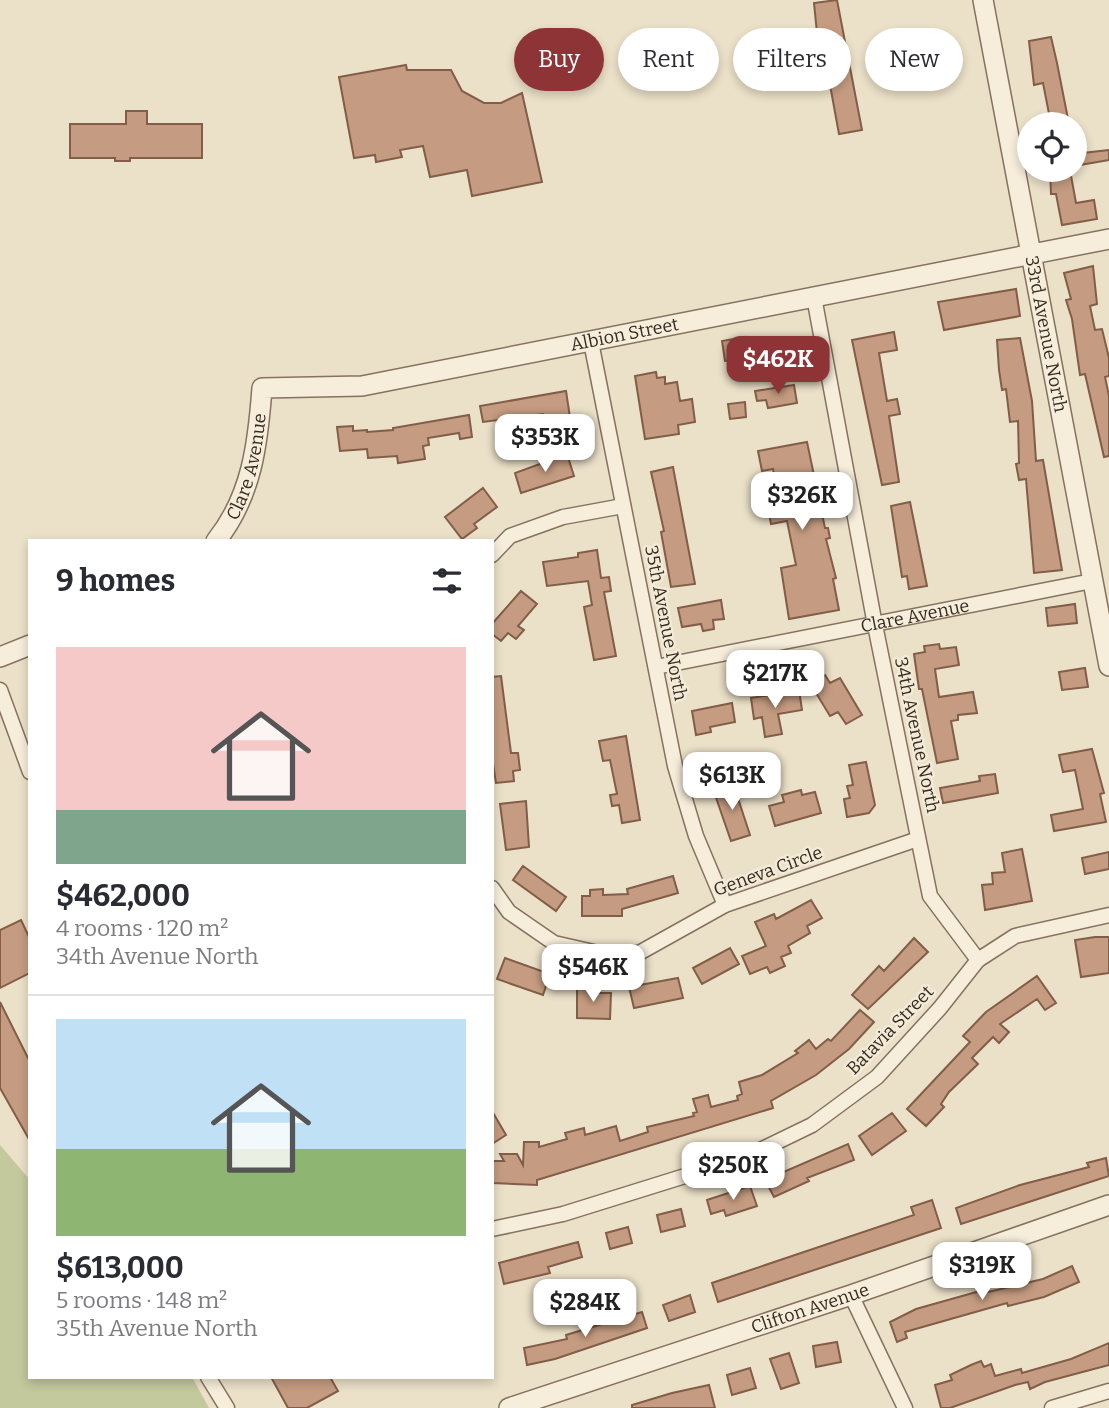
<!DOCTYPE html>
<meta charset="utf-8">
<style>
:root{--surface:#fff;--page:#f7f7f7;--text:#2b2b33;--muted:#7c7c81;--line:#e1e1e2;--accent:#8f3436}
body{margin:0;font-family:Bitter,serif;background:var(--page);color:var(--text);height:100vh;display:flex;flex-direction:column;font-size:26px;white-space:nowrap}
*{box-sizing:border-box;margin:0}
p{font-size:23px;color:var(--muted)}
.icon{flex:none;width:38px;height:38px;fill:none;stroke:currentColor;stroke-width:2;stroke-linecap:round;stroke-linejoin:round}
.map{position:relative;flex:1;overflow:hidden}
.drawer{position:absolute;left:28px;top:539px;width:466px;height:840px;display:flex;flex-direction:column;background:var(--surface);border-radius:0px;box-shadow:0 4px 10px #0003}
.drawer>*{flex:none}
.top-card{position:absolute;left:514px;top:28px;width:488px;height:63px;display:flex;gap:14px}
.controls{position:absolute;left:1017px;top:112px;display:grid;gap:14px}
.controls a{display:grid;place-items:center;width:70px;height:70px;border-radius:50%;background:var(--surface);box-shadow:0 4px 10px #0003;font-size:35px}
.price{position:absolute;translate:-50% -60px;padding:0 16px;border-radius:14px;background:#fff;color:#222;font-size:23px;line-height:46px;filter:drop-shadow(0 2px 4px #0008)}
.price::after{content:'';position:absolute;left:50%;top:42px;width:21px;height:16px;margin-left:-10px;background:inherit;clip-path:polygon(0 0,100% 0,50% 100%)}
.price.current{background:var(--accent);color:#fff}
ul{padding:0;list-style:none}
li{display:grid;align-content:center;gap:14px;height:371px;padding:0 28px}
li+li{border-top:2px solid var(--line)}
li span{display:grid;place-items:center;height:217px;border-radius:0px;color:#555}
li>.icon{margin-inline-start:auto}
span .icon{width:126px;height:126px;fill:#fffc;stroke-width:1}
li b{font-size:30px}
h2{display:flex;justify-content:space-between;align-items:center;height:84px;padding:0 28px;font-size:30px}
.tag{padding:0 24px;border-radius:32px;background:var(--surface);box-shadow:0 4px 10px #0003;font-size:24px;line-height:63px}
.tag.current{background:var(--accent);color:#fff}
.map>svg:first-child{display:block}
.green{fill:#c4c89d}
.building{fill:#c59c81;stroke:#825d47;stroke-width:2}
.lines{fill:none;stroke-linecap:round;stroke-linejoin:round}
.minor-casing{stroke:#85725f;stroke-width:17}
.tertiary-casing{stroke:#85725f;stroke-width:22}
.minor{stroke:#f6eddb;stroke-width:14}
.tertiary{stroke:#f6eddb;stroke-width:19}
.labels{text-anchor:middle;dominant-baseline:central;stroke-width:5;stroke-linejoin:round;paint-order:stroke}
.street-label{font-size:18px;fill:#372b21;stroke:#f3ead7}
</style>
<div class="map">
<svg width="1109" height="1408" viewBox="0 0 1109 1408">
<rect width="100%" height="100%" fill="#ebe0c8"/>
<path class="green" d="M0,1145L30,1180V1377H192L209,1408H0Z"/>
<path class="building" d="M837,0L862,130L839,134L824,52L819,53L814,3Z
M1051,37L1057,63L1069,124H1051L1043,83L1034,85L1029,41Z
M406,65L407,70H451L462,91L484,103H501L522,93L542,182L472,196L467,170L430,177L423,146L400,150L402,157L376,162L375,155L354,158L339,77Z
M126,111H147V124H202V158H130V161H115V158H70V124H126Z
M1109,150V160L1074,166V154Z
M1050,170H1070L1076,203L1094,200L1097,219L1062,225L1056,194H1051Z
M1093,266L1097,304L1090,306L1095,330L1102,329L1109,358V376L1105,377L1109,396V456L1104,457L1085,374L1080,375L1072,319L1066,300L1071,299L1064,273Z
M1016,289L1020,316L944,330L938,302Z
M894,332L897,350L879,353L887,401L897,399L900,414L889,416L899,482L882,485L852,340Z
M745,337L747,350L740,351L741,359L725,361L722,341Z
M1020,338L1032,401L1036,461L1043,460L1062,570L1034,573L1026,479L1019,480L1016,464L1019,463L1018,421L1010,422L1006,389L1002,390L999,370L997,340Z
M656,372L657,378L665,377V384L677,382L680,401L692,399L695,422L678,425L679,434L645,439L635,376Z
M794,385L797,403L768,408L766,400L757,401L755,391Z
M566,391L571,424L555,427L554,420L544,421L543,414L483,422L480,406Z
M745,402L746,417L730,419L728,404Z
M469,415L472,437L460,439L459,433L428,438L429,445L423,446L425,459L398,463L397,456L368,458L367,449L340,451L337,427L353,426V431L367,430V432L393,430V428Z
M807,442L825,528H828L830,538L826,539L836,578L833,579L839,610L789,619L781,568L796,565L787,521L771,524L768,507L780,505L773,469L762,471L758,451Z
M567,454L574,476L521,493L515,473Z
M673,467L695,584L671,587L661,532L664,531L651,472Z
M483,488L497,507L474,524L477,528L462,539L445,517Z
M910,502L927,586L909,589L907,576L902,577L891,506Z
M597,550L601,578L609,577L611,591L604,592L616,656L594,660L584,607L592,605L588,581L547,586L543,562L578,557V553Z
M521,591L537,604L518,626L524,630L516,639L508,633L501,641L492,634V624Z
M721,600L724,619L713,620L714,629L703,631L701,624L682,627L678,608Z
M1075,604L1077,623L1048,626L1046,608Z
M939,644L940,649L956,647L959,665L935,669L939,697L973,692L977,713L958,715V720L951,721L958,759L937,763L922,689H919L914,654L925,652L924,646Z
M1085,668L1088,687L1062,690L1059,672Z
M825,675L830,683L840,678L862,715L846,724L838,712L830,716L810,683Z
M501,676L511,753H518L520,770L513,771L514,781L496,783L492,757V677Z
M799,690L802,710L778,714L782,734L765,737L762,717L754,719L751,698Z
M732,703L735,722L710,727L711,732L696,735L692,711Z
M626,736L640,820L622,823L619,805L612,806L610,795L617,794L610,760L603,761L599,741Z
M1092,749L1104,793L1100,794L1106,822L1054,831L1051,815L1083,809L1075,770L1063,772L1059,755Z
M866,762L875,805L869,813L847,817L844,799L850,798L847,786L853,785L849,765Z
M995,774L998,793L943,803L940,788L980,781L979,776Z
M733,783L750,835L731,841L713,789Z
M801,790L802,795L815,792L821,813L775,826L769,806L784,802L782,795Z
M526,801L529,847L506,850L500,804Z
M1022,849L1032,901L985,910L982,885L993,884L992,873L1005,872L1002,853Z
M1109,852V869L1085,874L1082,858Z
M523,866L566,897L556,911L513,880Z
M673,876L678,893L622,909V916H582V896H590V890L603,889V895L628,894L627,889Z
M811,900L822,918L807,926L810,933L788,946L791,953L781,957L785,966L770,973L767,967L750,974L742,956L766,946L755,922L774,914L776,919Z
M21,920L30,939V973L0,988V930Z
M1095,937H1109V973L1081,977L1075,940Z
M914,938L928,952L868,1009L852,995L879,966L884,971Z
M730,948L739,964L702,984L693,968Z
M505,958L550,974L543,995L497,979Z
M1037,976L1056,1003L1045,1010L1037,999L1000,1024L1009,1032L999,1043L993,1037L972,1058L978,1064L949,1092L941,1104L944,1107L926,1126L907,1109L970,1042L963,1036L986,1012Z
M678,978L683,998L634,1008L629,987Z
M577,986L596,987V993H611L610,1019L577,1018Z
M0,1002L30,1062V1141L0,1088Z
M860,1010L874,1022L849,1049L816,1075L771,1101L773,1108L537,1180V1185L492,1183V1161H504L500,1154H517L523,1165L524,1142H539V1147L567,1139L565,1133L584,1128L585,1135L616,1126L620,1141L648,1132L647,1127L694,1116L693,1113L697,1112L693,1099L708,1095L711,1107L738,1100L737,1096L742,1094L739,1082L762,1075L798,1053L795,1051L809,1040L816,1049L828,1039L831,1041Z
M492,1111L506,1135L492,1144Z
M892,1113L906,1131L872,1155L859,1136Z
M848,1144L854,1160L807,1178L809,1181L774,1197L765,1180Z
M1106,1158L1109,1176L961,1224L956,1208L1020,1185L1089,1167L1087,1163Z
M750,1186L757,1206L726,1216L724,1210L711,1214L707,1200Z
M932,1200L941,1228L718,1302L712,1283L914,1215L911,1207Z
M681,1209L685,1226L661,1232L657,1215Z
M628,1227L632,1243L610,1249L606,1233Z
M578,1242L582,1257L548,1267L550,1273L504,1284L499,1263Z
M1072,1266L1079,1282L1044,1297L1008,1306L1007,1303L905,1332L907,1338L897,1342L890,1322L916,1309L987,1289L988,1292L1043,1279Z
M690,1295L695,1312L669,1321L663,1305Z
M642,1312L647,1328L555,1359L527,1365L524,1348L567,1339L566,1335Z
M837,1342L841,1362L816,1367L813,1346Z
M1109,1343V1365L1045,1382L1030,1389L1028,1382L1015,1385L950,1408H941L935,1385L952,1380L950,1375L971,1365L981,1361L984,1367L991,1364L995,1376L1021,1369L1022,1373L1071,1359Z
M789,1353L799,1383L781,1389L770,1359Z
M750,1368L756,1388L732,1395L727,1375Z
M271,1377H330L338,1391L307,1408H288Z
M709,1385L715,1408H632V1405L672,1393Z"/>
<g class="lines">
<g class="minor-casing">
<g id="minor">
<path d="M814,297L875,625L930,896L978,960"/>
<path d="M591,342L675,766L696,836L725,905"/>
<path d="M492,555L510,536L563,517L623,506"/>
<path id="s1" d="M656,667L1092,581"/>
<path d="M0,690L30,772"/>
<path d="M492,888L509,912L554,943L598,953H639L725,905L918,839"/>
<path d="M492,1229L563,1214L746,1157L812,1125L877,1077L940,1008L978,960L1015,936L1109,915"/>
<path d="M851,1295L905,1408"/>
<path d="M208,1377L227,1408"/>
<path d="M1052,1408L1109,1391"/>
</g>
</g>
<g class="tertiary-casing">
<g id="tertiary">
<path id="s2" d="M983,0L1109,666"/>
<path id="s3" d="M216,541C252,496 258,443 262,388L362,386L1109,239"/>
<path d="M0,657L30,645"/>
<path id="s4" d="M509,1408L851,1295L1109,1205"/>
</g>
</g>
<use href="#minor" class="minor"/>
<use href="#tertiary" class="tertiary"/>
</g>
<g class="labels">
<g class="street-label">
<text stroke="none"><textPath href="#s2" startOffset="340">33rd Avenue North</textPath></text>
<text stroke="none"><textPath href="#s3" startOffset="530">Albion Street</textPath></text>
<text stroke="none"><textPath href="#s3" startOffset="82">Clare Avenue</textPath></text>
<text stroke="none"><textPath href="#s1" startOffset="264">Clare Avenue</textPath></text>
<text transform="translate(666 623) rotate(79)">35th Avenue North</text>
<text transform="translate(917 735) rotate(78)">34th Avenue North</text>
<text transform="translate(768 871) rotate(-20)">Geneva Circle</text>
<text transform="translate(890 1030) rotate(-46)">Batavia Street</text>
<text stroke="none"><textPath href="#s4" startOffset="317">Clifton Avenue</textPath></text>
</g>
</g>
</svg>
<div class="controls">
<a><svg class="icon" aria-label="locate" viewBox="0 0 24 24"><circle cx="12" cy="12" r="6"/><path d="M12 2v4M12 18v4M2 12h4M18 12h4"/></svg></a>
</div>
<b class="price current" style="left:778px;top:396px">$462K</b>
<b class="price" style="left:545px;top:474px">$353K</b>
<b class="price" style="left:802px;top:532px">$326K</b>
<b class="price" style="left:775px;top:710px">$217K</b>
<b class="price" style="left:732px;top:812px">$613K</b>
<b class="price" style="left:593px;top:1004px">$546K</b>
<b class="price" style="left:733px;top:1202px">$250K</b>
<b class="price" style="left:982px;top:1302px">$319K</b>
<b class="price" style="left:585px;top:1339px">$284K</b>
<div class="top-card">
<a class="tag current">Buy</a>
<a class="tag">Rent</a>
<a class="tag">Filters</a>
<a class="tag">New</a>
</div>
<section class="drawer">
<h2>9 homes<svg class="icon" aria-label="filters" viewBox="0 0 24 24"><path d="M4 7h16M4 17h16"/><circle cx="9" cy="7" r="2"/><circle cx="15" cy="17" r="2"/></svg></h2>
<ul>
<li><span style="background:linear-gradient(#f6c9c9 75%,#7fa58c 0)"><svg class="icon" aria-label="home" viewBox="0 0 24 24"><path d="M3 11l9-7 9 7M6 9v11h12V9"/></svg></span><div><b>$462,000</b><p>4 rooms · 120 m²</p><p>34th Avenue North</p></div></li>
<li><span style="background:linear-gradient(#bfe0f5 60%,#8fb573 0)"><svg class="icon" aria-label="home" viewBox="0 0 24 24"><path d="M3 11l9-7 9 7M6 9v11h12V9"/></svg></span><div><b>$613,000</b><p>5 rooms · 148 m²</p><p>35th Avenue North</p></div></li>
</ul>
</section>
</div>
